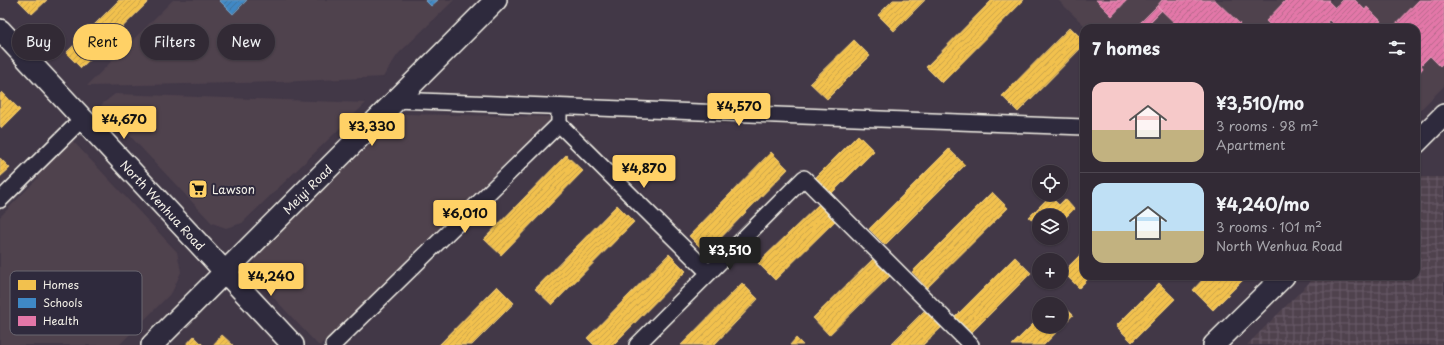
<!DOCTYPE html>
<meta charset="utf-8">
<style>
:root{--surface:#322a35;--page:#3d3641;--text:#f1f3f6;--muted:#a8a7ad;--line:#4d4650;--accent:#ffd166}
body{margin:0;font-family:"Playpen Sans",sans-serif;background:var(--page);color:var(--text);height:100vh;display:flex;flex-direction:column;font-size:15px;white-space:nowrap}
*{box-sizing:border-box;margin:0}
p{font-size:13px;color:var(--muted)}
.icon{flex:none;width:22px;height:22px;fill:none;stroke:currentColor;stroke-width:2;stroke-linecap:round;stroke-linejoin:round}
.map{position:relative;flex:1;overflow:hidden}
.side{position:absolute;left:1080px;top:24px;width:340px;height:256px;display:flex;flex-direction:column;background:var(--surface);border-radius:12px;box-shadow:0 1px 3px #0004,0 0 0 1px var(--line)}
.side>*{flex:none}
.guide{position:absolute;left:12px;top:24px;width:380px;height:36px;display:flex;gap:8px}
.fabs{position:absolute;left:1032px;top:165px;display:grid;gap:8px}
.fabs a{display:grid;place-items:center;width:36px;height:36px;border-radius:50%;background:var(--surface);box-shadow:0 1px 3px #0004,0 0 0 1px var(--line);font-size:20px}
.price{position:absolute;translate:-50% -34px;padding:0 9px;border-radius:4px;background:var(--accent);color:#111;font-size:13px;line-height:26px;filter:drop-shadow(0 1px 2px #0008)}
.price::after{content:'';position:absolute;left:50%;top:24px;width:12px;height:9px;margin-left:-6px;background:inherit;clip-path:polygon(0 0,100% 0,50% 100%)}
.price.current{background:#222;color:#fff}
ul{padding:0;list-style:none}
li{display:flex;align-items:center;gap:12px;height:100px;padding:0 12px}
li+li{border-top:1px solid var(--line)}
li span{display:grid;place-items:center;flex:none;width:112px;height:80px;border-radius:12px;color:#555}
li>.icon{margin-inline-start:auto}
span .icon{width:48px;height:48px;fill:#fffc;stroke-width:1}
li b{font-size:17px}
h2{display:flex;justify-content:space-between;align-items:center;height:48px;padding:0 12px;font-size:17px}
.chip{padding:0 14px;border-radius:18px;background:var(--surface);box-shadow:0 1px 3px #0004,0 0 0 1px var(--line);font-size:14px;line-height:36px}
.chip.current{background:var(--accent);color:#111}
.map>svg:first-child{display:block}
.built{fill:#50424e}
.industrial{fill:url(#industrial-grid)}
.homes{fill:url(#homes-hatch);stroke:#f3cf7c}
.schools{fill:url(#schools-hatch);stroke:#75a8d0}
.health{fill:url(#health-hatch);stroke:#e89cbb}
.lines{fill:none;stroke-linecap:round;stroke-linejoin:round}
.street-casing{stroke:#f4f1e8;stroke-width:18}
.secondary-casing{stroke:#f4f1e8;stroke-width:24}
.street{stroke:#2f2a3d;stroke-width:15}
.secondary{stroke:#2f2a3d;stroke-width:21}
.labels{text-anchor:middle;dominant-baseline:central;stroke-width:4;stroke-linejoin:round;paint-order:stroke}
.poi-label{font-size:12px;fill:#f4f1e8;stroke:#2f2a3d;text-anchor:start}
.street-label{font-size:12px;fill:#f4f1e8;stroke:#2f2a3d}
.key{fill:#2f2a3d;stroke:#6a6670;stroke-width:1}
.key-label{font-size:11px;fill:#f4f1e8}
</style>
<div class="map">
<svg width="1444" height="345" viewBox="0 0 1444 345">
<defs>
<pattern id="industrial-grid" width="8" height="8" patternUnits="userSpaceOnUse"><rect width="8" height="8" fill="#50424e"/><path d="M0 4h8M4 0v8" fill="none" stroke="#6a5e68"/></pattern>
<pattern id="homes-hatch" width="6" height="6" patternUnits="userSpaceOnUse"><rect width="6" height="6" fill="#f2c14e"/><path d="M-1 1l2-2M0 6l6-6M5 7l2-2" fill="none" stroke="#c8a34c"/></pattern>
<pattern id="schools-hatch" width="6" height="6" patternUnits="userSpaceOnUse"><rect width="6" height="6" fill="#3f88c5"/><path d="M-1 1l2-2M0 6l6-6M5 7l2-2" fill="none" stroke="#427299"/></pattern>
<pattern id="health-hatch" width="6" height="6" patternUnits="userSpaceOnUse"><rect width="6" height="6" fill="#e377a8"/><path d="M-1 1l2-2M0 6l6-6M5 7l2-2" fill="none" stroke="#b5698b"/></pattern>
</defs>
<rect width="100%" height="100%" fill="#423847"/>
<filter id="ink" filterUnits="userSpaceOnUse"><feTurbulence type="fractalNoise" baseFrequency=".025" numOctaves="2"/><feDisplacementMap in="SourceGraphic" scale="8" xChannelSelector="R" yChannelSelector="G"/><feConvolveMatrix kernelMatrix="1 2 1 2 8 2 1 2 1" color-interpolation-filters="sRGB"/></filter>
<g filter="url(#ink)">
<path class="built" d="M173,0H454L398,54L383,77L279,82L87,86Z
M1058,0H1444V86L1416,114V28H1087Z
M115,94L366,103L242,223L226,228L212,223L101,105Z
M402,114L553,117L320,345H318L256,279L253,265L257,252Z
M70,138L177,252L181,272L172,292L119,345H0V217L38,178L37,171Z"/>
<path class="industrial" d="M1416,177H1444V345H1247L1316,276H1416Z"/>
<path class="homes" d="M18,0H47L32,14Z
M119,0H150L81,68L66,53Z
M893,0H925L894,31L878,15Z
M992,0H1024L942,83L926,67Z
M1070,27L1084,41V45L1018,112L1002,96Z
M854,40L870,56L827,99L810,83Z
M2,92L20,110L2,128L0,126V94Z
M858,135L874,151L831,194L815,178Z
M949,149L965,165L885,245L869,229Z
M771,152L788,169L706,253L689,236Z
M566,155L583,171L501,255L484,239Z
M0,158L10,168L0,177Z
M992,192L1008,208L927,288L912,272Z
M1050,196L1059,205L1065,199L1074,209L1061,222V216H1039V226L1029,217Z
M819,204L836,220L775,280L758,263Z
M617,205L634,222L552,305L535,289Z
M1039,226V236L1034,231Z
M1084,251V276H1091L1079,288L1063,272Z
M669,254L686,271L613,345H594L587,338Z
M1015,257L1031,273L969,335L953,319Z
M873,259L890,276L829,335L813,318Z
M1206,276H1247L1213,310L1193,290Z
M742,283L758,299L714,345H681Z
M1159,283L1175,299L1132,342L1116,326Z
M497,286L514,303L472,345H439Z
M1057,299L1073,315L1044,345H1012L1039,318V326H1061V304H1053Z
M925,310L942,327L923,345H890Z
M222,335L233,345H213Z
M194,336L203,345H186Z
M796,338L803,345H790Z"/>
<path class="schools" d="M219,0H247L233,14Z
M425,0H438L431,6Z"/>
<path class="health" d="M1096,0H1127L1112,16Z
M1162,0H1215L1240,24L1236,28H1180L1157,6Z
M1286,0H1329L1328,1L1335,8L1343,0H1355L1365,10L1367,7L1381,21L1375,28H1337L1329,20L1327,22L1333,28H1273L1266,21Z
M1419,0H1444V62L1440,66L1430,56L1421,65L1423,68L1416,76V28H1392Z
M1157,6L1162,10L1146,26L1141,22Z
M1141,22L1146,26L1148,28H1135Z"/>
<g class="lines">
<g class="street-casing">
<path id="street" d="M395,100L1084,127
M559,124L709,273
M0,200L82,119
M333,345L559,124V107
M637,345L804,178L971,345"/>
</g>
<g class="secondary-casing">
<g id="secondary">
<path id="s1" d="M0,30L293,345"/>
<path d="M1416,143L1444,115"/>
<path id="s2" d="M152,345L496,0"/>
<path d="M1214,345L1284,276"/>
</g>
</g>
<use href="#street" class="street"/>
<use href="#secondary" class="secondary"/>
</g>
</g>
<defs>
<g id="supermarket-square" transform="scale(1)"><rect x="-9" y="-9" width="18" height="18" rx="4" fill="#ffd166" stroke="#2f2a3d"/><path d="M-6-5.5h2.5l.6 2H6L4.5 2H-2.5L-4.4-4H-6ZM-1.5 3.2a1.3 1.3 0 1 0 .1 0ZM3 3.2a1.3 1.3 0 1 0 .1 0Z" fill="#111"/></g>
</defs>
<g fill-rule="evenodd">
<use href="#supermarket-square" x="198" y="189"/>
</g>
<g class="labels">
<g class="poi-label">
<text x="212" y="189">Lawson</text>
</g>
<g class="street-label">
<text stroke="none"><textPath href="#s2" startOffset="220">Meiyi Road</textPath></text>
<text stroke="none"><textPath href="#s1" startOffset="239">North Wenhua Road</textPath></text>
</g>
</g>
<rect x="10" y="271" width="132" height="64" rx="6" class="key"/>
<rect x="18" y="280" width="18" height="10" fill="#f2c14e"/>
<rect x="18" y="298" width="18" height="10" fill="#3f88c5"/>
<rect x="18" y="316" width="18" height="10" fill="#e377a8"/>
<g class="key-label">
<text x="43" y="289">Homes</text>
<text x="43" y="307">Schools</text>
<text x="43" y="325">Health</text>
</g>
</svg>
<div class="fabs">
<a><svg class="icon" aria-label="locate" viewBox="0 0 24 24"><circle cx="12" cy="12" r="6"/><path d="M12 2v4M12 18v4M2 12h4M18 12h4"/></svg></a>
<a><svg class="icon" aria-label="layers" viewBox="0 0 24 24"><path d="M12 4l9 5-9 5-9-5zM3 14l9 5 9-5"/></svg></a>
<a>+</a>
<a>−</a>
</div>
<b class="price" style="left:739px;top:127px">¥4,570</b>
<b class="price" style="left:124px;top:140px">¥4,670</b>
<b class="price" style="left:372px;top:147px">¥3,330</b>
<b class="price" style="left:644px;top:189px">¥4,870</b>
<b class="price" style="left:465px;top:234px">¥6,010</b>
<b class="price current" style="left:730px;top:271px">¥3,510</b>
<b class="price" style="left:271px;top:297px">¥4,240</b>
<div class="guide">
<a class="chip">Buy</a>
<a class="chip current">Rent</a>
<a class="chip">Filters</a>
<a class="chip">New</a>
</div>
<section class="side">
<h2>7 homes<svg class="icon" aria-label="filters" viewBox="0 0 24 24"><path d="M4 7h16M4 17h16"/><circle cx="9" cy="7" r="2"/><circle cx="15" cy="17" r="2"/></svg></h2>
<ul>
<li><span style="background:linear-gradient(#f6c9c9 60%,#c2b280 0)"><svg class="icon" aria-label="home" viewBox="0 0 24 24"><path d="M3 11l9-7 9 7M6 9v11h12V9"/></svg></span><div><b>¥3,510/mo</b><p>3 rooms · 98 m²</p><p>Apartment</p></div></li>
<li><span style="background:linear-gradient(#bfe0f5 60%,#c2b280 0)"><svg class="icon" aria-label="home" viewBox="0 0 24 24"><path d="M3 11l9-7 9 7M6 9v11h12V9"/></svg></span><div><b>¥4,240/mo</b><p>3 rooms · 101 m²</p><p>North Wenhua Road</p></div></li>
</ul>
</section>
</div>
